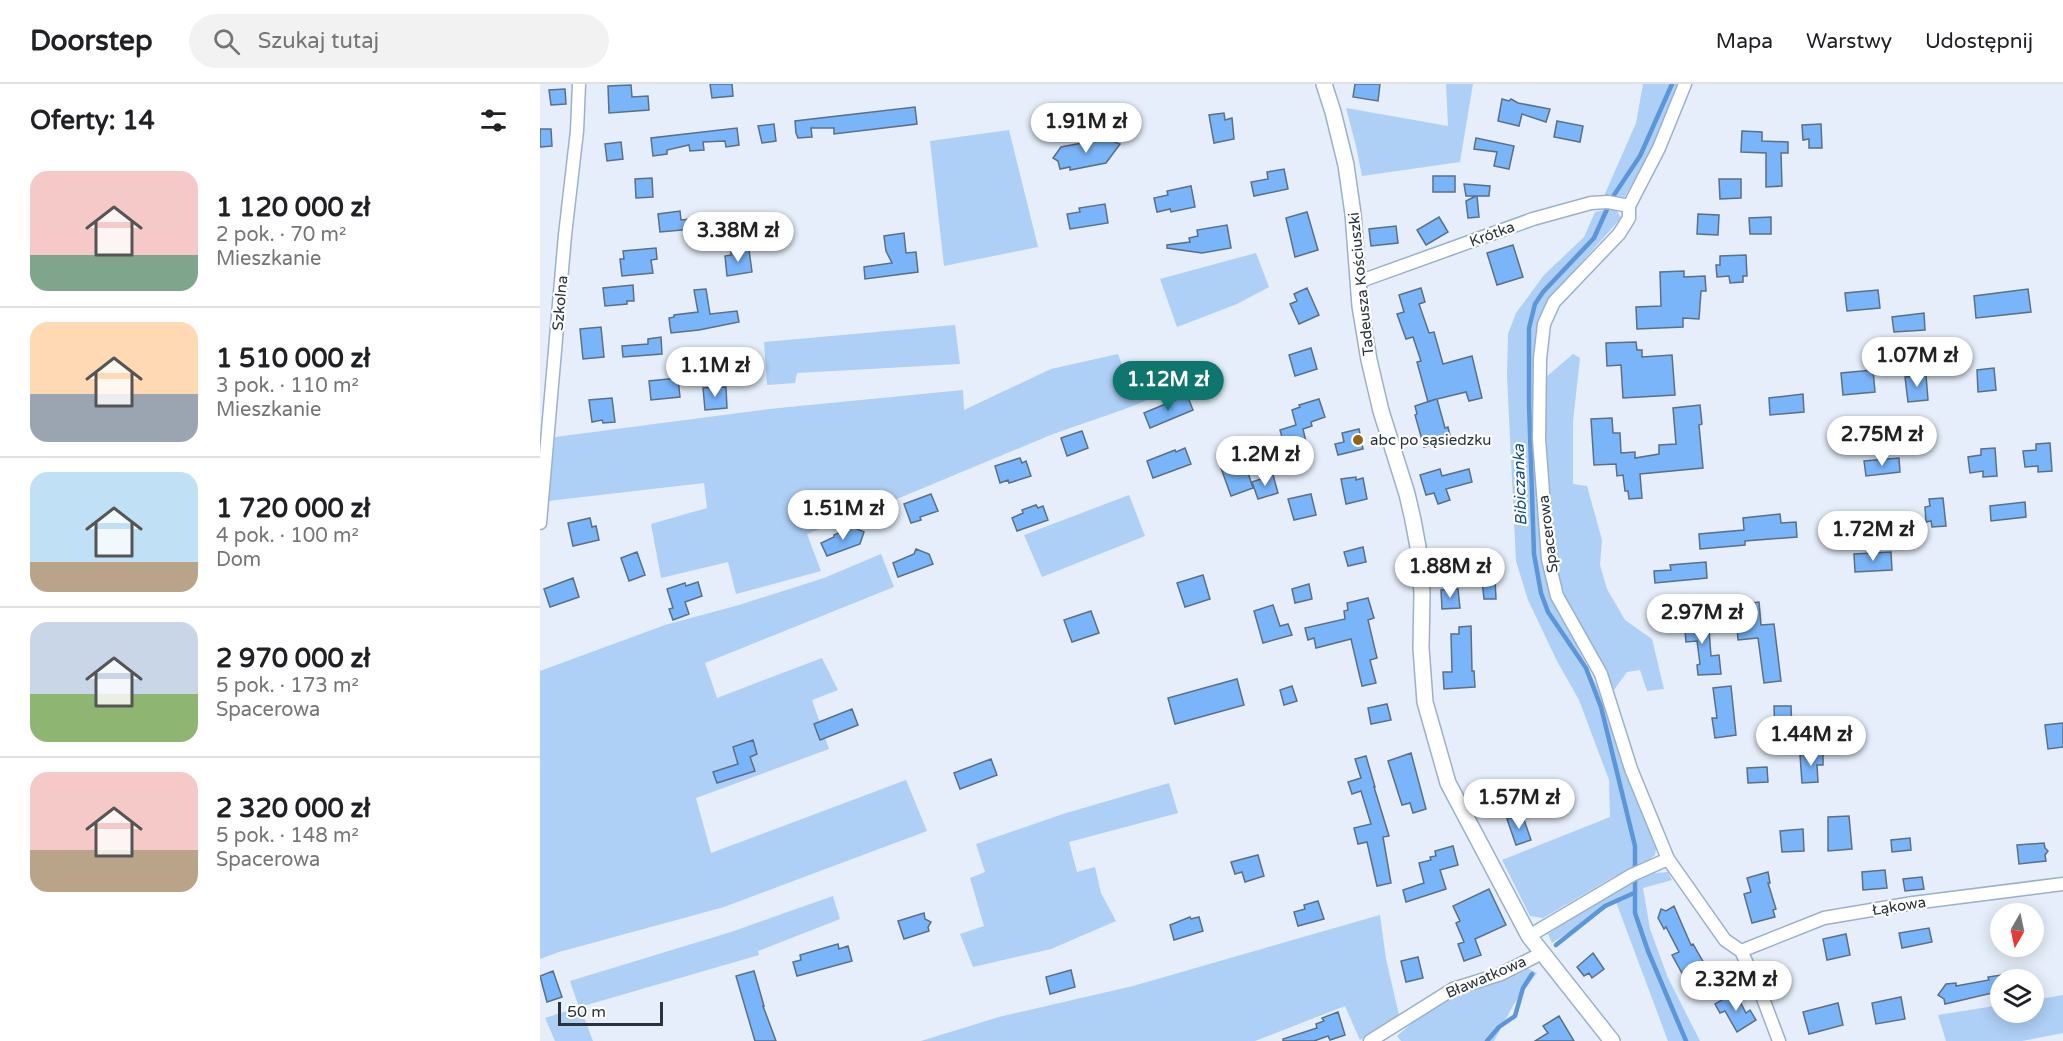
<!DOCTYPE html>
<html lang="pl">
<meta charset="utf-8">
<style>
:root{--surface:#fff;--page:#f2f2f2;--text:#202124;--muted:#757577;--line:#e0e0e0;--accent:#0f766e}
body{margin:0;font-family:"Varela Round",sans-serif;background:var(--page);color:var(--text);height:100vh;display:flex;flex-direction:column;font-size:22px;white-space:nowrap}
*{box-sizing:border-box;margin:0}
p{font-size:20px;color:var(--muted)}
.icon{flex:none;width:33px;height:33px;fill:none;stroke:currentColor;stroke-width:2;stroke-linecap:round;stroke-linejoin:round}
.map{position:relative;flex:1;overflow:hidden}
.sheet{display:flex;flex-direction:column;background:var(--surface);width:540px}
.sheet>*{flex:none}
.needle{width:39px;rotate:189deg}
.controls{position:absolute;left:1450px;top:819px;display:grid;gap:12px}
.controls a{display:grid;place-items:center;width:54px;height:54px;border-radius:50%;background:var(--surface);box-shadow:0 3px 15px #0003;font-size:30px}
.scale{position:absolute;left:18px;bottom:15px;width:105px;box-sizing:border-box;padding-left:6px;border:3px solid #29333e;border-top:0;font-size:16px;line-height:21px;white-space:nowrap;color:#29333e;-webkit-text-stroke:4px #fff;paint-order:stroke}
.price{position:absolute;translate:-50% -51px;padding:0 14px;border-radius:21px;background:#fff;color:#222;font-size:20px;line-height:39px;filter:drop-shadow(0 2px 3px #0008)}
.price::after{content:'';position:absolute;left:50%;top:36px;width:18px;height:14px;margin-left:-9px;background:inherit;clip-path:polygon(0 0,100% 0,50% 100%)}
.price.active{background:var(--accent);color:#fff}
ul{padding:0;list-style:none}
li{display:flex;align-items:center;gap:18px;height:150px;padding:0 30px}
li+li{border-top:2px solid var(--line)}
li span{display:grid;place-items:center;flex:none;width:168px;height:120px;border-radius:18px;color:#555}
li>.icon{margin-inline-start:auto}
span .icon{width:72px;height:72px;fill:#fffc;stroke-width:1}
li b{font-size:26px}
h2{display:flex;justify-content:space-between;align-items:center;height:72px;padding:0 30px;font-size:26px}
header{display:flex;align-items:center;gap:36px;box-sizing:border-box;height:84px;padding:0 30px;background:var(--surface);border-bottom:2px solid var(--line)}
header strong{font-size:28px}
nav{display:flex;gap:33px;margin-inline-start:auto;font-size:21px}
.search{width:420px;height:54px;background:var(--page);display:flex;align-items:center;gap:15px;box-sizing:border-box;padding:0 21px;border-radius:33px;color:var(--muted);font-size:22px}
main{display:flex;flex:1;min-height:0}
.map>svg:first-child{display:block}
.green{fill:#aecff6}
.lines{fill:none;stroke-linecap:round;stroke-linejoin:round}
.stream{stroke:#5c96d8;stroke-width:4.5}
.building{fill:#7ab5f9;stroke:#5a6f88;stroke-width:1.5}
.minor-casing{stroke:#9ab1cc;stroke-width:15}
.tertiary-casing{stroke:#9ab1cc;stroke-width:18}
.minor{stroke:#fff;stroke-width:12}
.tertiary{stroke:#fff;stroke-width:15}
.poi-dot{fill:#956415;stroke:#fff;stroke-width:2}
.labels{text-anchor:middle;dominant-baseline:central;stroke-width:4.5;stroke-linejoin:round;paint-order:stroke}
.street-label{font-size:15px;fill:#29333e;stroke:#fff}
.poi-label{font-size:15px;fill:#29333e;stroke:#fff;text-anchor:start}
.water-label{font-size:16px;font-style:italic;fill:#114e8b;stroke:#fff}
</style>
<header>
<strong>Doorstep</strong>
<div class="search"><svg class="icon" aria-label="search" viewBox="0 0 24 24"><circle cx="10" cy="10" r="6"/><path d="M15 15l6 6"/></svg>Szukaj tutaj</div>
<nav><a>Mapa</a><a>Warstwy</a><a>Udostępnij</a></nav>
</header>
<main>
<section class="sheet">
<h2>Oferty: 14<svg class="icon" aria-label="filters" viewBox="0 0 24 24"><path d="M4 7h16M4 17h16"/><circle cx="9" cy="7" r="2"/><circle cx="15" cy="17" r="2"/></svg></h2>
<ul>
<li><span style="background:linear-gradient(#f6c9c9 70%,#7fa58c 0)"><svg class="icon" aria-label="home" viewBox="0 0 24 24"><path d="M3 11l9-7 9 7M6 9v11h12V9"/></svg></span><div><b>1 120 000 zł</b><p>2 pok. · 70 m²</p><p>Mieszkanie</p></div></li>
<li><span style="background:linear-gradient(#ffd9b3 60%,#9aa5b1 0)"><svg class="icon" aria-label="home" viewBox="0 0 24 24"><path d="M3 11l9-7 9 7M6 9v11h12V9"/></svg></span><div><b>1 510 000 zł</b><p>3 pok. · 110 m²</p><p>Mieszkanie</p></div></li>
<li><span style="background:linear-gradient(#bfe0f5 75%,#b9a48a 0)"><svg class="icon" aria-label="home" viewBox="0 0 24 24"><path d="M3 11l9-7 9 7M6 9v11h12V9"/></svg></span><div><b>1 720 000 zł</b><p>4 pok. · 100 m²</p><p>Dom</p></div></li>
<li><span style="background:linear-gradient(#c9d6e8 60%,#8fb573 0)"><svg class="icon" aria-label="home" viewBox="0 0 24 24"><path d="M3 11l9-7 9 7M6 9v11h12V9"/></svg></span><div><b>2 970 000 zł</b><p>5 pok. · 173 m²</p><p>Spacerowa</p></div></li>
<li><span style="background:linear-gradient(#f6c9c9 65%,#b9a48a 0)"><svg class="icon" aria-label="home" viewBox="0 0 24 24"><path d="M3 11l9-7 9 7M6 9v11h12V9"/></svg></span><div><b>2 320 000 zł</b><p>5 pok. · 148 m²</p><p>Spacerowa</p></div></li>
</ul>
</section>
<div class="map">
<svg width="1523" height="957" viewBox="0 0 1523 957">
<rect width="100%" height="100%" fill="#e5eefa"/>
<path class="green" d="M906,0H933L920,78L822,92L816,62L806,24L908,42Z
M1103,0H1140L1113,63L1084,114L1064,112L1096,39Z
M469,46L498,163L404,182L390,57Z
M1075,124L1081,134L1006,218L999,242L1003,473L1008,503L1062,613L1092,703L1117,758L1115,771C1103,780 1090,792 1075,792L1003,834L990,832L962,776L1070,733L1069,696L1039,616L1017,577L988,516L976,477L967,292L968,250L976,229L1004,191L1044,153L1055,128Z
M716,169L729,203L697,220L637,243L620,195Z
M415,241L420,280L257,289L255,299L227,301L224,258Z
M578,270L590,303L610,294L617,312L585,325L513,350L352,417L267,450L281,487L196,510L188,478L121,494L111,440L167,424L164,399L8,417L15,353L229,325L423,306L424,326L511,285Z
M1033,270L1040,274L1033,337V400L1047,402L1062,456L1060,481L1067,505L1085,536L1112,555L1124,605L1107,607L1100,586L1087,588L1074,606L1059,575L1024,510L1011,470L1005,359V294Z
M589,411L605,452L502,493L484,451Z
M341,470L354,503L165,579L177,614L282,574L298,606L272,616L289,665L156,714L171,769L366,696L387,747L184,823L19,868L0,875V587L125,541L199,521L284,494Z
M629,699L638,729L529,758L537,788L555,783L561,809L576,837L511,865L433,883L420,850L444,842L430,794L445,788L436,760L523,730Z
M1128,788L1132,796L1103,804L1110,845L1128,894L1160,957H1128L1076,818L1012,859L1008,850L1072,806L1103,790Z
M293,812L300,835L218,867L219,871L40,923L53,957H15L5,934L39,923L30,897L191,848Z
M840,831L846,875L859,931L820,956L805,922L715,957H381L459,933L593,902Z
M987,884L997,889L974,920L954,957H861L857,952L894,920L925,905Z
M1523,911V949L1482,957H1406L1398,931L1461,921V928H1494V916Z"/>
<g class="lines">
<path class="stream" d="M1132,0L1100,72L1072,114L1054,154L1003,208L995,220L989,244V320L994,470L1001,509L1008,528L1046,584L1061,623L1095,762V829L1108,867L1146,957
M1016,861L1065,822L1094,809
M947,957L959,943L975,932L983,904L992,890"/>
</g>
<path class="building" d="M170,0H192L193,12L172,14Z
M815,0H840L838,17L813,13Z
M91,1L92,13L108,12L109,26L69,29L68,2Z
M25,5L26,20L11,21L9,6Z
M962,15L969,17L971,15L978,19L1010,25L1006,38L982,30L979,42L958,37Z
M375,23L377,40L294,50V44H271L272,53L258,54L256,49L255,37Z
M684,29L685,36L692,34L694,55L674,59L669,31Z
M1017,37L1043,42L1040,58L1014,53Z
M234,40L236,57L222,59L218,42Z
M1281,40L1282,64H1269V55L1263,56L1262,41Z
M197,44L199,61L186,63L185,57L163,58L164,66L150,67L149,61L127,66V70L113,72L111,54Z
M0,45H11L12,62L0,63Z
M1202,47L1222,48V57L1248,58V69H1241L1242,102L1226,103V69L1201,68Z
M569,54V56L580,60L566,79L530,86V83L520,85L518,77L513,74L521,63Z
M936,54L974,62L969,85L954,82L957,68L934,65Z
M81,58L83,75L67,77L65,60Z
M744,85L748,105L714,112L711,98L728,95L727,88Z
M893,92H915V108H893Z
M112,94L113,113L96,114L95,95Z
M1179,95H1201V114L1180,115Z
M924,100L950,102L949,112H937L939,133L928,134L926,117L936,112H926Z
M651,102L655,123L631,128L630,125L617,128L614,114L628,111L627,107Z
M565,120L568,139L530,145L527,130L540,128L539,124Z
M140,127L141,136L163,134L164,144L120,148L118,130Z
M767,128L778,166L755,173L746,134Z
M1158,130L1179,131L1178,151L1157,150Z
M899,133L908,148L886,161L877,146Z
M1231,133V150H1210L1209,134Z
M687,141L691,164L662,169L627,164V161L650,158L649,154L658,152L657,146Z
M856,142L858,159L831,162L829,145Z
M364,149L366,169L376,168L378,188L325,195L324,183L352,179L346,167L344,152Z
M973,161L983,193L957,201L947,169Z
M116,164L117,175L111,176L113,189L82,192L80,175H84L83,167Z
M209,166L212,188L187,192L185,172L191,171V168Z
M1206,171L1207,192H1203V198L1190,199L1189,192L1177,193L1176,181H1180V172Z
M1144,187V193L1165,192L1166,207H1161L1159,235L1143,234V243L1097,245L1096,223L1121,222L1120,188Z
M93,201L94,217H87V220L65,222L63,204Z
M767,204L779,231L759,240L750,220L757,217L754,210Z
M881,204L885,218L879,220L889,249L894,248L903,280L932,272L942,314L929,317L926,308L897,315L905,344L908,343L911,356L884,363L875,331L877,330L875,322L896,315L888,318L877,278L881,277L873,253L866,255L857,230L864,228L859,211Z
M166,205L170,230L197,227L199,238L159,246L131,249L129,234L134,233V231L158,228L154,206Z
M1488,205L1491,228L1436,234L1434,212Z
M1338,206L1340,224L1307,227L1305,209Z
M1384,229L1385,246L1354,248L1352,233Z
M61,243L64,273L43,275L40,245Z
M121,253L122,270L83,273L82,262L108,260V255Z
M1096,258L1097,266H1102V273L1132,271L1135,311L1083,314L1081,281L1067,282L1066,259Z
M771,264L777,285L755,292L749,271Z
M206,266L207,285L188,286L187,267Z
M1454,284L1456,306L1438,308L1437,286Z
M1333,286L1335,308L1303,311L1301,289Z
M1386,291L1388,316L1368,318L1365,293Z
M138,294L140,313L111,316L109,297Z
M186,303L187,324L165,326L163,304Z
M1263,310L1264,328L1230,331L1229,314Z
M647,311L653,326L610,344L604,329Z
M72,314L75,338L63,339L62,336L52,338L49,316Z
M779,315L785,333L771,338L772,342L763,345L771,380L751,386L740,346L756,341L752,326L760,323L759,321Z
M1160,321L1162,340L1159,341L1163,384L1100,390L1102,414L1089,415L1088,407H1085L1083,391L1077,392L1076,380L1054,381L1051,335L1072,334L1073,349H1080L1081,369L1095,368V374L1119,370V361L1136,360L1133,324Z
M819,345L823,365L798,371L795,360L804,358L802,349Z
M542,347L548,364L527,372L521,354Z
M700,354L704,366L701,367L713,404L691,412L681,384L694,379L686,359Z
M1510,359L1512,387L1498,388V382L1485,383L1483,367L1496,366V360Z
M645,364L651,380L613,394L607,377L635,366L636,368Z
M1455,364L1457,392L1443,393V387L1430,389L1428,373L1441,371V365Z
M480,374L482,379L486,377L491,392L469,399L468,396L460,399L455,382Z
M1359,374L1360,388L1326,392L1324,377Z
M900,385L902,392L929,385L932,398L906,405L910,416L898,420L894,409L886,411L880,391Z
M733,391L738,409L718,415L712,398Z
M816,393V396L823,394L827,415L806,420L801,395Z
M391,410L398,427L380,433L381,436L371,439L364,420Z
M771,410L776,431L754,436L748,415Z
M1403,414L1406,442L1392,443L1391,437L1386,438L1385,423L1390,422L1389,415Z
M1485,418L1486,433L1451,437L1450,422Z
M496,421L498,424L503,422L508,436L477,447L472,434L483,429L482,426Z
M1319,429L1321,449L1285,452L1283,436L1301,435V431Z
M1240,430L1241,439L1256,438L1257,453L1205,457V461L1160,465L1159,450L1204,446L1203,434Z
M50,434L52,443L56,442L59,456L33,462L28,439Z
M315,442L317,445L324,448L320,460L287,472L281,459L294,453V451Z
M823,463L826,478L808,482L804,468Z
M376,465L389,470L393,480L358,493L353,479L374,470Z
M97,468L105,491L89,497L81,474Z
M1351,468L1352,486L1315,488L1314,470Z
M1166,478L1167,494L1115,499L1114,487L1131,486L1130,481Z
M663,491L670,515L645,523L637,499Z
M33,494L39,513L10,523L4,505Z
M942,495H955L956,515H944Z
M158,498L162,512L145,518L149,530L133,536L129,525L133,524L127,505L145,499L146,502Z
M769,500L772,515L755,519L752,505Z
M918,505L920,524L902,525L901,506Z
M828,514L834,534L828,536L837,574L830,576L836,599L822,602L811,555L776,564L774,554L768,556L765,544L805,535L804,527L808,526L807,519Z
M1219,518L1221,541L1234,540L1241,597L1224,599L1218,554L1198,556L1197,543H1204L1202,520Z
M733,521L740,542L748,540L752,551L723,559L714,527Z
M551,527L559,549L532,558L524,536Z
M1168,533L1171,572L1179,571L1181,590L1158,591L1157,581L1160,580L1157,557L1146,558L1144,535Z
M931,542L932,587H934L935,603L904,605L903,588H912L911,550H919V543Z
M697,595L704,621L635,640L628,614Z
M752,602L757,617L744,621L740,606Z
M1191,602L1196,651L1175,654L1172,634H1177L1173,604Z
M847,620L851,636L831,640L828,624Z
M1234,622H1251L1252,647L1235,648Z
M312,625L318,641L280,656L274,640Z
M1523,639V663L1508,665L1505,641Z
M213,656L217,670L210,673L215,687L177,699L173,688L198,680L193,663Z
M871,669L886,725L873,729L870,719L862,721L848,677Z
M1283,669V681H1277L1278,698L1262,699L1260,671Z
M826,672L835,703H834L849,752L843,753L851,799L837,802L827,758L818,760L814,744L831,740L821,707L812,710L808,698L821,694L815,675Z
M451,675L457,691L420,705L414,689Z
M1227,683L1228,698L1208,699L1207,684Z
M982,730L991,756L976,761L967,735Z
M1309,732L1312,765L1288,767V733Z
M1263,745L1264,767L1242,768L1240,747Z
M1370,754L1371,766L1352,768L1351,756Z
M1504,759L1505,764L1508,767L1505,771L1506,777L1479,780L1477,761Z
M913,762L918,781L900,786L906,805L866,818L863,806L884,799L879,779L891,776L890,773L896,772L895,767Z
M718,771L724,792L705,798L702,788L695,790L691,778Z
M1345,786L1347,804L1323,806L1322,788Z
M1228,788L1230,799H1228L1236,825L1233,826L1235,833L1212,839L1204,810L1211,808L1207,794Z
M1382,793L1384,805L1365,807L1363,795Z
M949,805L966,841L935,855L941,871L924,877L918,860L924,858L916,839L920,837L913,822Z
M778,817L784,835L758,842L754,828L765,825L764,821Z
M1134,822L1151,861L1153,860L1165,881L1152,888L1148,900L1132,871L1139,868L1126,843L1124,845L1118,834L1121,825L1126,827Z
M384,829L385,835L391,838L388,843L389,847L364,855L358,837Z
M650,833L651,835L659,833L663,847L634,856L630,841Z
M1389,844L1392,858L1362,864L1359,849Z
M1306,850L1310,871L1287,876L1283,855Z
M298,860L299,865L308,862L312,877L257,892L253,878L261,876L260,871Z
M1053,869L1064,885L1052,894L1049,889L1044,892L1037,883Z
M878,873L883,894L866,898L861,877Z
M531,886L535,903L510,910L506,893Z
M13,887L22,913L7,918L0,892Z
M214,887L224,922H223L236,957H215L196,892Z
M1461,891V907L1405,920L1404,915L1398,911L1406,900L1416,899V902L1449,896L1448,893Z
M1195,908L1206,929L1210,926L1216,936L1197,948L1185,927L1180,929L1175,920Z
M1361,913L1365,935L1336,940L1332,919Z
M1298,919L1303,941L1269,950L1263,928Z
M798,928L805,951L790,956L788,952L774,957H743V955L777,944L776,940L784,937L782,934Z
M1019,932L1034,957H995L1008,949L1003,942Z"/>
<g class="lines">
<g class="minor-casing">
<path id="minor" d="M1145,0L1119,64L1089,122V134L1079,150L1014,218L1004,240L1000,275L999,355L1008,475L1017,512L1061,590L1091,685L1128,775L1185,856L1201,867L1219,904L1239,957
M818,198L993,135L1051,119L1068,118L1089,122
M0,439L25,151L37,47L39,0
M989,852L1092,791L1128,775
M1201,867L1284,834L1373,819L1523,800
M830,957L913,905L961,890L1002,869"/>
</g>
<g class="tertiary-casing">
<path id="tertiary" d="M784,0L793,28L806,81L813,130L820,222L829,276L841,327L867,410L873,436L878,463L882,508L881,564L885,618L908,699L989,852L1072,957"/>
</g>
<use href="#minor" class="minor"/>
<use href="#tertiary" class="tertiary"/>
</g>
<circle class="poi-dot" cx="818" cy="356" r="6"/>
<g class="labels">
<g class="street-label">
<text transform="translate(952 150) rotate(-20)">Krótka</text>
<text transform="translate(821 200) rotate(-96)">Tadeusza Kościuszki</text>
<text transform="translate(20 219) rotate(-85)">Szkolna</text>
<text transform="translate(1008 450) rotate(-97)">Spacerowa</text>
<text transform="translate(1359 822) rotate(-9)">Łąkowa</text>
<text transform="translate(946 893) rotate(-23)">Bławatkowa</text>
</g>
<g class="poi-label">
<text x="830" y="356">abc po sąsiedzku</text>
</g>
<g class="water-label">
<text transform="translate(980 401) rotate(-92)">Bibiczanka</text>
</g>
</g>
</svg>
<div class="controls">
<a><svg class="needle" viewBox="-14 -14 28 28"><path d="M0-13l5 13h-10z" fill="#e53935"/><path d="M0 13l5-13h-10z" fill="#757577"/></svg></a>
<a><svg class="icon" aria-label="layers" viewBox="0 0 24 24"><path d="M12 4l9 5-9 5-9-5zM3 14l9 5 9-5"/></svg></a>
</div>
<div class="scale">50 m</div>
<b class="price" style="left:546px;top:70px">1.91M zł</b>
<b class="price" style="left:198px;top:179px">3.38M zł</b>
<b class="price" style="left:1377px;top:304px">1.07M zł</b>
<b class="price" style="left:175px;top:314px">1.1M zł</b>
<b class="price active" style="left:628px;top:328px">1.12M zł</b>
<b class="price" style="left:1342px;top:383px">2.75M zł</b>
<b class="price" style="left:725px;top:403px">1.2M zł</b>
<b class="price" style="left:303px;top:457px">1.51M zł</b>
<b class="price" style="left:1333px;top:478px">1.72M zł</b>
<b class="price" style="left:910px;top:515px">1.88M zł</b>
<b class="price" style="left:1162px;top:561px">2.97M zł</b>
<b class="price" style="left:1271px;top:683px">1.44M zł</b>
<b class="price" style="left:979px;top:746px">1.57M zł</b>
<b class="price" style="left:1196px;top:928px">2.32M zł</b>
</div>
</main>
